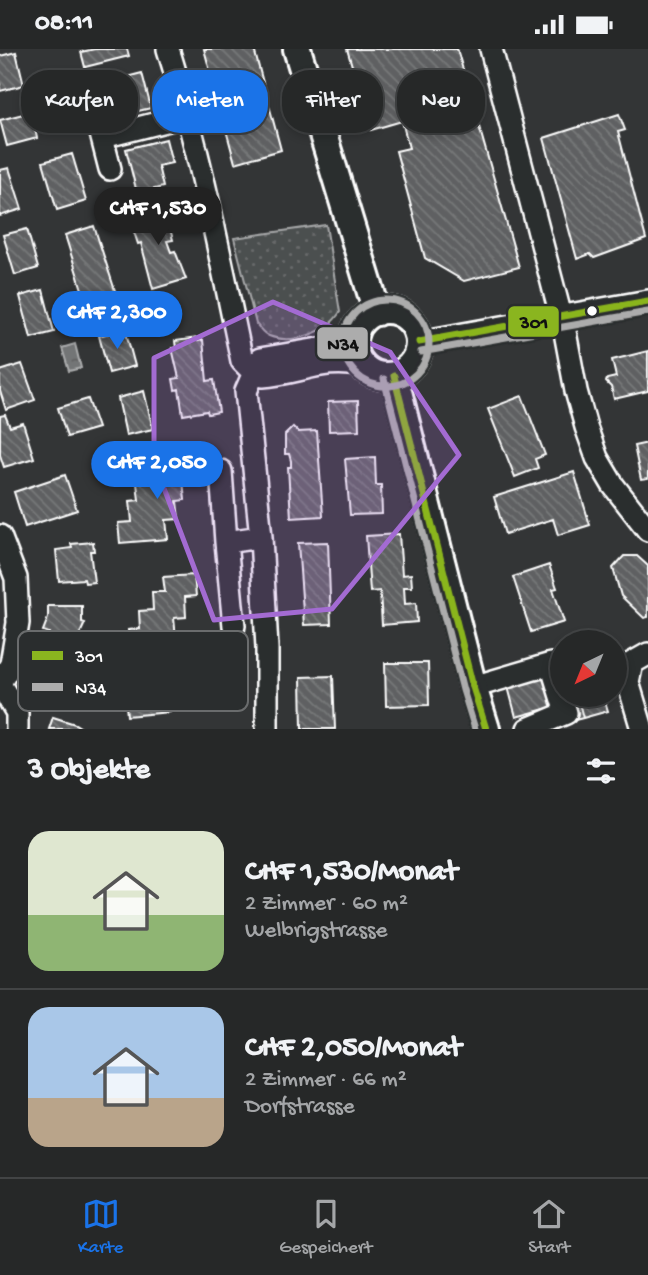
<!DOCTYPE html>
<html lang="de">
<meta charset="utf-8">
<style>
:root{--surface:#262828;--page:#323434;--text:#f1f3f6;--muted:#a4a6a8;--line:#424445;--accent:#1a73e8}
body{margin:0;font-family:"Gochi Hand",sans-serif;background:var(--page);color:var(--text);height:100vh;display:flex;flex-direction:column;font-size:26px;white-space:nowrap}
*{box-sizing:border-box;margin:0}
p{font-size:23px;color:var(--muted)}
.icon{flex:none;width:38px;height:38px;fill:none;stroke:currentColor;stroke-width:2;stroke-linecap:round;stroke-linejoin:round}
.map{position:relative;height:680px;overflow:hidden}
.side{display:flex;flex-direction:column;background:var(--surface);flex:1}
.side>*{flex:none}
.hud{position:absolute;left:21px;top:21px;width:607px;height:63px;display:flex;gap:14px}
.needle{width:46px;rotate:223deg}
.controls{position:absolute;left:550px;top:581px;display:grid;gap:14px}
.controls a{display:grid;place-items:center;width:77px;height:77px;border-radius:50%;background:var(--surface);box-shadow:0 4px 10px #0003,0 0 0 2px var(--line);font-size:35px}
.price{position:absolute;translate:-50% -60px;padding:0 16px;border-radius:24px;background:var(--accent);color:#fff;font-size:23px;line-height:46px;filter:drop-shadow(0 2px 4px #0008)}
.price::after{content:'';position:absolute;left:50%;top:42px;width:21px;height:16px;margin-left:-10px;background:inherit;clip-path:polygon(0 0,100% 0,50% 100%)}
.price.active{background:#222;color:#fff}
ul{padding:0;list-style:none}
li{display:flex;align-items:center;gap:21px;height:175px;padding:0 28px}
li+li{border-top:2px solid var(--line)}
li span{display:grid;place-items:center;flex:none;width:196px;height:140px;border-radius:21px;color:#555}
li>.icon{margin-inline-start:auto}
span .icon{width:84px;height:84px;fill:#fffc;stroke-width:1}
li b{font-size:30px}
h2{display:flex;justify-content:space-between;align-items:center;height:84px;padding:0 28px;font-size:30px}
.pill{padding:0 24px;border-radius:28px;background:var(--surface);box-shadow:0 4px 10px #0003,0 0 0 2px var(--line);font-size:24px;line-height:63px}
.pill.active{background:var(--accent);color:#fff}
.status{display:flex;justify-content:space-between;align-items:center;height:49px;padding:0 35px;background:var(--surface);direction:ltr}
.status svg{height:19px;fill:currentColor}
.tab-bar{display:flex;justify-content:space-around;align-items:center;height:98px;border-top:2px solid var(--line);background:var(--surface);font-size:19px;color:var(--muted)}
.tab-bar a{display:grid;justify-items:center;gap:4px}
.tab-bar .active{color:var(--accent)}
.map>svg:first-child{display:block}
.grass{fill:url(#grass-dots);stroke:#a6a7a8;stroke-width:2}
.water{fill:url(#water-ripples);stroke:#abacad;stroke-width:2}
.building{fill:url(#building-back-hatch);stroke:#fff;stroke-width:2}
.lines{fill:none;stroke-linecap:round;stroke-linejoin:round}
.minor-casing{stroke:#fff;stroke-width:26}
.major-casing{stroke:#fff;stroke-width:32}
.minor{stroke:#2a2d2e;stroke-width:21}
.major{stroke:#2a2d2e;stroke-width:26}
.bus-1-casing{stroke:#2a2d2e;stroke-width:12}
.bus-2-casing{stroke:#2a2d2e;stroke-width:12}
.bus-1{stroke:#8ab51f;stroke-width:7}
.bus-2{stroke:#acacac;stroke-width:7}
.marked{fill:#a36bd2;fill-opacity:0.2;stroke:#a36bd2;stroke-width:5;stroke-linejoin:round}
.bus-dot{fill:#fff;stroke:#2a2d2e;stroke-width:2.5}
.key{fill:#2a2d2e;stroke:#6a6c6d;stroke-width:2}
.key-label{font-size:19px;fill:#fff}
.line-badge{stroke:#2a2d2e;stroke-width:2.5}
.pale-badge-label{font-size:19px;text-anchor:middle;font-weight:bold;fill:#111}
</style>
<div class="status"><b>08:11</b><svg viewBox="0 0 49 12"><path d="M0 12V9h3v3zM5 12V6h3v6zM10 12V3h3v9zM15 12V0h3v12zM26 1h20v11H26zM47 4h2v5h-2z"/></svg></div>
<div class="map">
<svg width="648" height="680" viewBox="0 0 648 680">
<defs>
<pattern id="grass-dots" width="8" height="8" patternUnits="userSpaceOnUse" patternTransform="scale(1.75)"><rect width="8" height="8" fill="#4c4f50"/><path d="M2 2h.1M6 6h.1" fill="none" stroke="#67696a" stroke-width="1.8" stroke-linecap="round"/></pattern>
<pattern id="water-ripples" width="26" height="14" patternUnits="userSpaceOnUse" patternTransform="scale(1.75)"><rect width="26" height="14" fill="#737576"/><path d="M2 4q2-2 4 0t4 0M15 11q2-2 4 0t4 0" fill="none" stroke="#606061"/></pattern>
<pattern id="building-back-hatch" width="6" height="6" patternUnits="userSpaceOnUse" patternTransform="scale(1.75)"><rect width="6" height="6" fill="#5f6162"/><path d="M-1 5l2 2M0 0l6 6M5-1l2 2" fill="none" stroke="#77797a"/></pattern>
</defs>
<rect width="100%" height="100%" fill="#333536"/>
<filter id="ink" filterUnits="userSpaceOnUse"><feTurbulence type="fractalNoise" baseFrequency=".0143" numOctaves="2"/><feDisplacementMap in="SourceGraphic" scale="14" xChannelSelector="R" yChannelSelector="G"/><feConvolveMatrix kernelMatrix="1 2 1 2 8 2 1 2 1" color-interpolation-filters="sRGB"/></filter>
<g filter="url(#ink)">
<path class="grass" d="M326,176L340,263C327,284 292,296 269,287C263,285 260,279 256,275L234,189Z"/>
<path class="water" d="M75,295L81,319L69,322L62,299Z"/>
<path class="building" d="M95,0H127L129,7L85,18L81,3Z
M204,0H254L281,101L235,114Z
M347,0H457L519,218L464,232L425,209L396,102L409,99L402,72L371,81Z
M16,3L24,36L0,42V7Z
M142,24L151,59L125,65L115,31Z
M31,63L37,89L7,97L0,71Z
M619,65L625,81L618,83L646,190L594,209L590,205L577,210L544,89Z
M166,90L172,114L158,117L163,138L137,144L126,100Z
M72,105L86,152L57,161L43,113Z
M9,119L22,160L0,167V121Z
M166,156L171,171L168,172L173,191L167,192L171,203L175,202L186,230L153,240L141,194L138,195L131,174L135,173L133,166Z
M94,177L119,254L89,263L65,186Z
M27,180L38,219L15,226L3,186Z
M43,241L54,283L31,289L20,247Z
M125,280L135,317L109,324L99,287Z
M197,289L198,292L203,291L207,332L214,331L219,363L208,365L207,362L183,366L179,340L175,341L173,330L179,329L172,299H176L175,292Z
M648,302V342L614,350L611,338L606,333L607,330L616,328L612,311Z
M22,315L35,351L6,361L0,342V322Z
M144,342L153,380L126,386L118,349Z
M522,347L545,406L535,410L538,419L515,428L488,360Z
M88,350L98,379L67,388L58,359Z
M358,352L359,381L329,382L328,353Z
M5,366L10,378L23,374L34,409L4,418L0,406V367Z
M293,378L298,383L317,382L323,467L291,469L288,418H291V412L289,405H285V386Z
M648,394V430L641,431L634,397Z
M375,408L376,436H381L382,465L350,466L345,410Z
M192,410L194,430L183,431L185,451L177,452L179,470L166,471L168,490L120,494L118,474L132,473L130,452L139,451L137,434L148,433L147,414Z
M574,423L590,476L558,486L553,470L505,485L494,448Z
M65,426L77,461L25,478L14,443Z
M399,485L402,526L411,525L412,538H404L405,555L416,554L417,573L382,576L380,542L370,543L366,487Z
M93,493L94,502H90L94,533L85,534L84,530L59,532L56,501L72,499L71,495Z
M328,493L331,575L304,576L298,494Z
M624,507H637L648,517V568L644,569L621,547L613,519Z
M549,516L557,539L553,540L564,573L531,583L513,528Z
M194,526L196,547L185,548L186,568L174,569L176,589H166V599L130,602L128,581L140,580L139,562L153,561L152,543H165L163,528Z
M48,557H82V573L85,574L65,617L85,626L87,630L82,640L74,643L73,647L68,650L27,631L49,584L43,582L48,569Z
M385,614H428L429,656L386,657Z
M166,619L170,663L127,667L123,623Z
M562,619V646H577L583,669L575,671L570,653L516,668L507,634Z
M333,627L335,680H302L301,628Z
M577,646H603L608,662L583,669Z
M53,668L75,675L83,680H49Z"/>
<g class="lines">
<g class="minor-casing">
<path id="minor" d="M168,0C200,102 220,207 242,312L253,323L263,327C298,325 325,308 361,317
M491,0L565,283L576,342L586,378L597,409L613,436L648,481
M92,50L110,120
M103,88L189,66
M419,293L648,252
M221,422L226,493
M0,487L16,529L18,574L11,615L0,634
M234,577L226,493L261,488
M0,635L17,664V680
M473,638L551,615L566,664L528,680
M267,680V599L261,488L246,342L260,310L325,299L354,287
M642,680L628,633L632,614L648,605"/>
</g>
<g class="major-casing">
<path id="major" d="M297,0L377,263
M353 294a33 33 0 1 1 66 0a33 33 0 1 1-66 0Z
M394,327L473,638L486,680"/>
</g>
<use href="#minor" class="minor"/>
<use href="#major" class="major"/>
<g class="bus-1-casing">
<path id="bus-1" d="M419,293L648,252
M394,327L473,638L486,680"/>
</g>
<g class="bus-2-casing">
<path id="bus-2" d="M343 294a43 43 0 1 1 86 0a43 43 0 1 1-86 0Z
M421,303L648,263
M384,330L463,641L475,680"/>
</g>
<use href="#bus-1" class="bus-1"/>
<use href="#bus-2" class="bus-2"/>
</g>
</g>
<path class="marked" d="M273,253L390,303L459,406L332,560L214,571L154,413V309Z"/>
<circle class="bus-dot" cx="592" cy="262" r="6"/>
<rect x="18" y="582" width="230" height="80" rx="10" class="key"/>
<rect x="32" y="602" width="31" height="9" fill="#8ab51f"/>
<rect x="32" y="634" width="31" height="8" fill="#acacac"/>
<g class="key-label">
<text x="75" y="613">301</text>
<text x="75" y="645">N34</text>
</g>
<g class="line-badge">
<rect x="507" y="256" width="53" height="33" rx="7" fill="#8ab51f"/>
<rect x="316" y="277" width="53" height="34" rx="7" fill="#acacac"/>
</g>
<g class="pale-badge-label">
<text x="534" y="279">301</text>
<text x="343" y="301">N34</text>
</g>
</svg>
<div class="controls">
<a><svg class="needle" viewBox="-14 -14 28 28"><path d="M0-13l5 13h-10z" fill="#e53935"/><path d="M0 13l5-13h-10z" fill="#a4a6a8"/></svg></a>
</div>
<b class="price active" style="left:158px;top:198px">CHF 1,530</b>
<b class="price" style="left:117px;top:302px">CHF 2,300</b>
<b class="price" style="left:157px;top:452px">CHF 2,050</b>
<div class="hud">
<a class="pill">Kaufen</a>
<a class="pill active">Mieten</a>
<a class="pill">Filter</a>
<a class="pill">Neu</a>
</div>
</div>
<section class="side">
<h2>3 Objekte<svg class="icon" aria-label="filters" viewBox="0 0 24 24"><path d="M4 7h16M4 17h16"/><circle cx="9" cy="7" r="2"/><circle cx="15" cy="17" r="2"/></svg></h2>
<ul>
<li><span style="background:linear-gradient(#dfe7d0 60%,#8fb573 0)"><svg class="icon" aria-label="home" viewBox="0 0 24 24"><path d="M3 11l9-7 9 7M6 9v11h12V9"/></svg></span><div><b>CHF 1,530/Monat</b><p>2 Zimmer · 60 m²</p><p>Welbrigstrasse</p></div></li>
<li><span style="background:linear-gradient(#a9c7e8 65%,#b9a48a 0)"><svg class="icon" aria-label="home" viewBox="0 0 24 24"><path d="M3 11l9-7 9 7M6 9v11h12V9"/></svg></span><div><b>CHF 2,050/Monat</b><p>2 Zimmer · 66 m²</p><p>Dorfstrasse</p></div></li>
</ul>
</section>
<nav class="tab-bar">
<a class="active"><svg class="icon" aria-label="map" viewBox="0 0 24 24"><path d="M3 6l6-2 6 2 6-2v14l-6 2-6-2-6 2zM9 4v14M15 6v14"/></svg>Karte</a>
<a><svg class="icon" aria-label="saved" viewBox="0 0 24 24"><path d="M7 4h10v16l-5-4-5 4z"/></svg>Gespeichert</a>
<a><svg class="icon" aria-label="home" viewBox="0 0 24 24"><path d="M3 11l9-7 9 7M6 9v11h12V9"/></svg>Start</a>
</nav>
